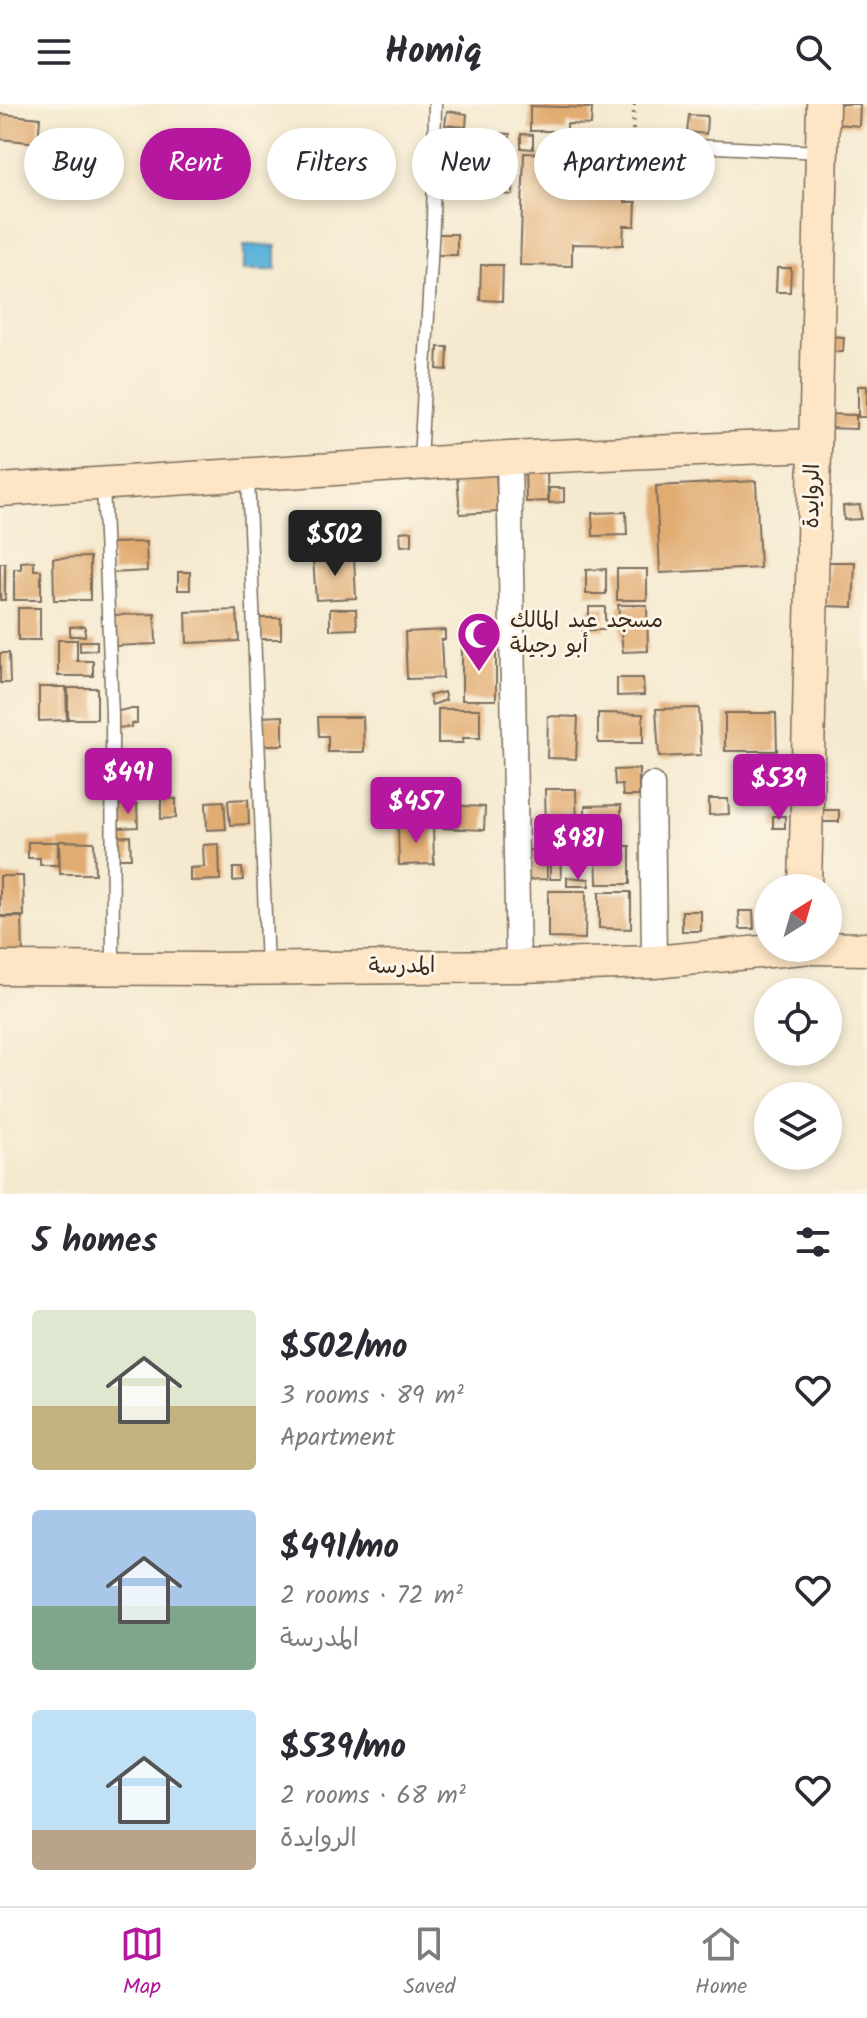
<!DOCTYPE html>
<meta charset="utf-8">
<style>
:root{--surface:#fff;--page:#f2f2f3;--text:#2b2b33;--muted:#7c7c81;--line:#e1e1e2;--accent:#b5179e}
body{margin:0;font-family:Kalam,"Playpen Sans Arabic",sans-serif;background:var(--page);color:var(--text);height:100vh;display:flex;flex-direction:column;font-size:30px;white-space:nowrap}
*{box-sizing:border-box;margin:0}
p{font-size:26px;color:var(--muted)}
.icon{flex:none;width:44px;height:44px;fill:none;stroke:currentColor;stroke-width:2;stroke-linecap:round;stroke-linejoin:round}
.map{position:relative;height:1090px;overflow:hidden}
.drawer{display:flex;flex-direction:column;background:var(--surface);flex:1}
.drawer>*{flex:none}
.top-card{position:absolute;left:24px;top:24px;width:820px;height:72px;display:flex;gap:16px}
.needle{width:52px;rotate:37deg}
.tools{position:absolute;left:754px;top:770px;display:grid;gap:16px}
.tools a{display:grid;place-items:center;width:88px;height:88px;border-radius:50%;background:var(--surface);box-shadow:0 4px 12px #0003;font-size:40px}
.price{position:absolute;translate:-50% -68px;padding:0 18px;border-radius:8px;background:var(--accent);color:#fff;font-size:26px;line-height:52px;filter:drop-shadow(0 2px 4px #0008)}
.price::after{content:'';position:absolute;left:50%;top:48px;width:24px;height:18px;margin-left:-12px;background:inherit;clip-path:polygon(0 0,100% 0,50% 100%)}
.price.on{background:#222;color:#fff}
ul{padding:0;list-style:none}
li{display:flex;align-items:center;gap:24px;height:200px;padding:0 32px}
li span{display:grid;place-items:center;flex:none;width:224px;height:160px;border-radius:8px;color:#555}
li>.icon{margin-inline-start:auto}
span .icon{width:96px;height:96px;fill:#fffc;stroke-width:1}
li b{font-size:34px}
h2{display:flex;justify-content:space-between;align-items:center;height:96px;padding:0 32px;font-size:34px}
.tag{padding:0 28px;border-radius:36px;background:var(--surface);box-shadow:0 4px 12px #0003;font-size:28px;line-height:72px}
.tag.on{background:var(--accent);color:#fff}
header{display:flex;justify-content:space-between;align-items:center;height:104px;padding:0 32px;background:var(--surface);font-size:36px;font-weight:700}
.menu{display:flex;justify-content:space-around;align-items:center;height:112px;border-top:2px solid var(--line);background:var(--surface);font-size:22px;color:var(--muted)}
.menu a{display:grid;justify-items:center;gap:4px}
.menu .on{color:var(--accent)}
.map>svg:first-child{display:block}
.water{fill:#5db3d9;stroke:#4c6e7c;stroke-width:2}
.building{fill:#e1ac72}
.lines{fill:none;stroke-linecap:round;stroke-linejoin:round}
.lane-casing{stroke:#7c6d5c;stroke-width:15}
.street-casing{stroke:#7c6d5c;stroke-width:27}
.secondary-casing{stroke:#7c6d5c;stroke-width:35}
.path{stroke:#7c6d5c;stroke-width:4;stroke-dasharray:2 6;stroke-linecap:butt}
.lane{stroke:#fff;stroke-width:12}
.street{stroke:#fff;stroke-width:24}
.secondary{stroke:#fde5c5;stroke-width:32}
.labels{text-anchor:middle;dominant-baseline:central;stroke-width:6;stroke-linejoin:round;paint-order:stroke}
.street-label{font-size:22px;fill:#3b2a1e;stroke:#fcf5e5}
.poi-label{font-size:22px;fill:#3b2a1e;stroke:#fcf5e5;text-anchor:start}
</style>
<header><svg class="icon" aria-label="menu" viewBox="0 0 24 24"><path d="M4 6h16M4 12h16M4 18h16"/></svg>Homiq<svg class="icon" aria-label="search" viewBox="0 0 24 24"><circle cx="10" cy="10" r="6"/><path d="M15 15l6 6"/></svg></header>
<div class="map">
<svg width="867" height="1090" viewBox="0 0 867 1090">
<rect width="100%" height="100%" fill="#fcf5e5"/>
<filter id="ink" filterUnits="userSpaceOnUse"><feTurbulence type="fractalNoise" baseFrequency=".0125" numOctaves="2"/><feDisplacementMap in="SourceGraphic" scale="16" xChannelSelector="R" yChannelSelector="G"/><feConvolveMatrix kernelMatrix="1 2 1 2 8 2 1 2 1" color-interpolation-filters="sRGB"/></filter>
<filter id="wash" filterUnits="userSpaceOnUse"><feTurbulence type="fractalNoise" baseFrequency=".006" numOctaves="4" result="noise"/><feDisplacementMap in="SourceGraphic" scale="32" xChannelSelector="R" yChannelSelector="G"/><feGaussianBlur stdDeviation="1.8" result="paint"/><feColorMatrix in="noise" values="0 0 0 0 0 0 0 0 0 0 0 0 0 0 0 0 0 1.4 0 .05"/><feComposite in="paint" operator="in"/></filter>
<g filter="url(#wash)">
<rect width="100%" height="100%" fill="#f5e9cf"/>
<path class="water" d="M244,141L276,142V166H244Z"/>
<g id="blocks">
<path class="building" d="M839,0H860L859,22L837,20Z
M530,2L592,4L591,21L567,20V27H530Z
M447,7L467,10L466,23L445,21Z
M1,10L40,14L38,39L0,35Z
M689,11L707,12L706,30L687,28Z
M494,29L510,30L509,44L493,42Z
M521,30L533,31V45L521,44Z
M524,49L626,53L625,98H636L635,122H624L623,141L572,140V162L520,161Z
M442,55L467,56L465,77L441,76Z
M483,56L514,57L513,91L482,89Z
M438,130H457V151H438Z
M481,161H503L502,197L480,196Z
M777,164H791L790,188H776Z
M825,232L844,233L843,248H825Z
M438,243H448L447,266L437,265Z
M858,282H867V313H858Z
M826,310L856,311V325L826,324Z
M525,366H547L548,397L526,398Z
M496,369L498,408L460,410L457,371Z
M756,377L760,464L660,469L656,382Z
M549,384H564V398L549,399Z
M860,401L861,415L844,416L843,402Z
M626,408L627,431L593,432L592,409Z
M412,427V441L401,442L400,428Z
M146,438L147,467L112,469L110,439Z
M90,453V496H54L53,454Z
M354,453L356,494L316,496L313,455Z
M34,457V466H41V496H14V465H21V458Z
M828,458H855L853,503L827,502Z
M0,459H5V496H0Z
M606,465V490H586V466Z
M617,465H647V496H617Z
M178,468H190V486H178Z
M618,501H647L648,547L623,548Z
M589,503H605V526H589Z
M18,504H40V536H18Z
M330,505H356L357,525L330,526Z
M237,506L239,537L187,539L186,508Z
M155,510L156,540L114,542L113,511Z
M257,514H281V535H258Z
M85,522V532H70V523Z
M445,526V536H441L443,574L407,575L405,528Z
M478,532L487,533L486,542H496V596H462V542H477Z
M58,536H77V557H93V572H58Z
M80,537H97V546L80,547Z
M0,549H9L10,579H0Z
M617,574H643L644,591L617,592Z
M39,583H66L67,616L39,617Z
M68,584H97V615H68Z
M444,588L446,596L432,601L429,592Z
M699,604L701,651L659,653L656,605Z
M128,605H137V619L131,620V623L114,624V608Z
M438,605H480V634H463V639H438Z
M598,609L643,610V639H598Z
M725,609H776L777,647H725Z
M283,612V641H261L260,613Z
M548,612L578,613L576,655L547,654Z
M318,613H363L364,648H328V632H319Z
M639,665V692H623L622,681H615L614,666Z
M545,685H576L577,726H546Z
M391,692H411V714H391Z
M161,694L176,695V714L161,715Z
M248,695L249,720L230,721L228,696Z
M709,695H728L729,710L709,711Z
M224,697L226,725L207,726L206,698Z
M137,700L138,723L119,724V701Z
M444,701L485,703L484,726L442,724Z
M621,701V730H585V702Z
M822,706H839V718H823Z
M773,712H785V724H773Z
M433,721L434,760L399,761L398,722Z
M130,732L131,754H116L115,733Z
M59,737L94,738L95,770H60Z
M28,738H58V761H40V754H28Z
M219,740L220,776L190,777V764L204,763L203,741Z
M596,742H630V780H597Z
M550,745H560L561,775H550Z
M523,746H547V775L524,776Z
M233,764H242L243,776L233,777Z
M0,772H23L24,812H0Z
M567,773L589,775V782H567Z
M548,787H586L585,835L548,834Z
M599,788H631V825L599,824Z
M682,807H701V827H682Z
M739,807H753L754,825H740Z
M0,813H22L23,848H0Z"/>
</g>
</g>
<g filter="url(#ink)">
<use href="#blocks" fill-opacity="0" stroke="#7c6d5c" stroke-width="2"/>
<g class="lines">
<g class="lane-casing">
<path id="lane" d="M633,39L821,48
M420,357L433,120L435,0
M248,372L267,864
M103,379L112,610L113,864"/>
</g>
<g class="street-casing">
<path id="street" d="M509,354L518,862
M652,681L654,858"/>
</g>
<g class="secondary-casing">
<path id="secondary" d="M0,386L509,354L814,341
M805,784L823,0
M812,844L867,845
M0,864L208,865L518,862L654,858L802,844"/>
</g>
<path class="path" d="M633,26L634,0"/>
<use href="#lane" class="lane"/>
<use href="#street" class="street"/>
<use href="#secondary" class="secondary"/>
</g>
</g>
<defs>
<g id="mosque-pin" transform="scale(2.3)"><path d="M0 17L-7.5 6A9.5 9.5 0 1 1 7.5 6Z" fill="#b5179e" stroke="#fcf5e5"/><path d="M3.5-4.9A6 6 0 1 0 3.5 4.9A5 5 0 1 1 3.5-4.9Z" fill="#fff"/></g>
</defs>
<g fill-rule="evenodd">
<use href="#mosque-pin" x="479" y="530"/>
</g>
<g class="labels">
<g class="street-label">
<text transform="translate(813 392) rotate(-89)">الروايدة</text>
<text transform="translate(402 863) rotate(-1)">المدرسة</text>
</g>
<g class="poi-label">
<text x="510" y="517">مسجد عبد المالك<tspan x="510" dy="25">أبو رجيلة</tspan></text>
</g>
</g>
</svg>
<div class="tools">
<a><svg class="needle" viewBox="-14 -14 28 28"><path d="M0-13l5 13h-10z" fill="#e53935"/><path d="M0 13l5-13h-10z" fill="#7c7c81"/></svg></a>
<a><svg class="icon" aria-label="locate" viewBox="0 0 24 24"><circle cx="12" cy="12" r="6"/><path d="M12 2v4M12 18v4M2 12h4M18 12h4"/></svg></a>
<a><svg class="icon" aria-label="layers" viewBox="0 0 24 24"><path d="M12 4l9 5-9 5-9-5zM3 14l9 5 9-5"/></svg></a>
</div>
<b class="price on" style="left:335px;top:474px">$502</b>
<b class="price" style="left:128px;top:712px">$491</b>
<b class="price" style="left:779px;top:718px">$539</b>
<b class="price" style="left:416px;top:741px">$457</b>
<b class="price" style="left:578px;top:778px">$981</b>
<div class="top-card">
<a class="tag">Buy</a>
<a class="tag on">Rent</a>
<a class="tag">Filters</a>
<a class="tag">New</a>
<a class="tag">Apartment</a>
</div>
</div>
<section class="drawer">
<h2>5 homes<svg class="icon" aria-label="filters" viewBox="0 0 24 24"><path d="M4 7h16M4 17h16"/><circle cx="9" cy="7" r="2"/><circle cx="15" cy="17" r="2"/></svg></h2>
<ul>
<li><span style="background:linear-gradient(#dfe7d0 60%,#c2b280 0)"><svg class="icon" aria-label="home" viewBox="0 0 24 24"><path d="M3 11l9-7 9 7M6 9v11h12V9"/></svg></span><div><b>$502/mo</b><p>3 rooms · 89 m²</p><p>Apartment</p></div><svg class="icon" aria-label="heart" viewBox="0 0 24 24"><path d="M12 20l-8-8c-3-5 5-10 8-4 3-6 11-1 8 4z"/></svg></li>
<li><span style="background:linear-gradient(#a9c7e8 60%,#7fa58c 0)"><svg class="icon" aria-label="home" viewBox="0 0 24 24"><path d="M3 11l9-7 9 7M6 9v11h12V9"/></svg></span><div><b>$491/mo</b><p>2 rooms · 72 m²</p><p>المدرسة</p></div><svg class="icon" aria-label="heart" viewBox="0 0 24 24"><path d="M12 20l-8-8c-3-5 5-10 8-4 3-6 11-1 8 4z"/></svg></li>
<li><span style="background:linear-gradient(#bfe0f5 75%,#b9a48a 0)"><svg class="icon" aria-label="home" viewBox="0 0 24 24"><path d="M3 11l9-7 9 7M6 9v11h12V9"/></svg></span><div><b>$539/mo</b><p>2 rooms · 68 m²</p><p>الروايدة</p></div><svg class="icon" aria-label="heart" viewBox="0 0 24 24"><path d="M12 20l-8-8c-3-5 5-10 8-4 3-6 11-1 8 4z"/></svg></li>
</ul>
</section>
<nav class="menu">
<a class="on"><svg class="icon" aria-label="map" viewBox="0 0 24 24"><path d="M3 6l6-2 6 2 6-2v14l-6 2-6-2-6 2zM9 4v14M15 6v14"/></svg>Map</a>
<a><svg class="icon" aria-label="saved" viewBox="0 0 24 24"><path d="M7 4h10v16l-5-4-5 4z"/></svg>Saved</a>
<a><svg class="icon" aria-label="home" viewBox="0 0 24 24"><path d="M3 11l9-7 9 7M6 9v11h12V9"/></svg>Home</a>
</nav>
